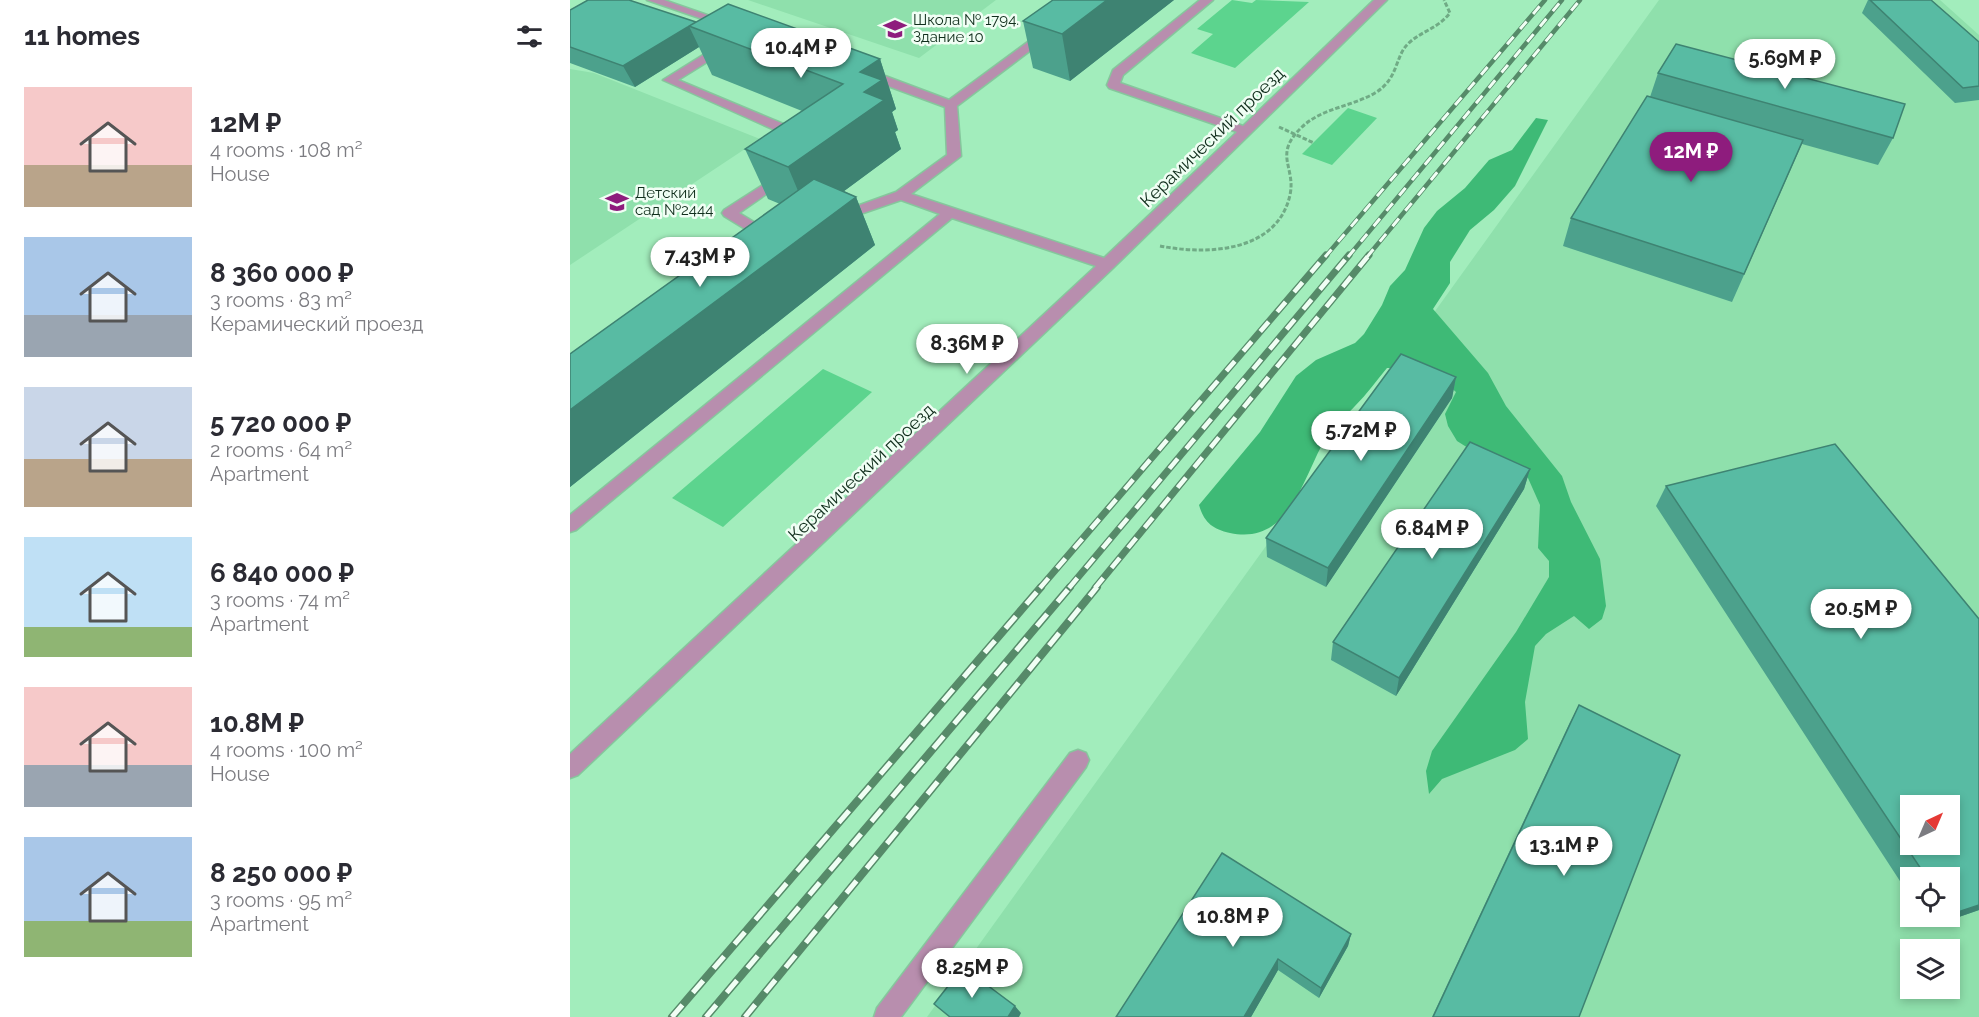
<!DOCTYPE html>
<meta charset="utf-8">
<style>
:root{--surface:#fff;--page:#f7f7f7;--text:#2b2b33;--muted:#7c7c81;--accent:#8e1c7d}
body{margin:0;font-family:Raleway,sans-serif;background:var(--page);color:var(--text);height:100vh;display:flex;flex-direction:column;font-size:22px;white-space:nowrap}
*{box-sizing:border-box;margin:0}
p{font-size:20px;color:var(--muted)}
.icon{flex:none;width:33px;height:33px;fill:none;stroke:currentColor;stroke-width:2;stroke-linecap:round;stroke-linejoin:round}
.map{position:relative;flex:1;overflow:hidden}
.side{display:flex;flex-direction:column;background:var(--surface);width:570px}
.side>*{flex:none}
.needle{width:39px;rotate:44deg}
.buttons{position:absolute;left:1330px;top:795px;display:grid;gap:12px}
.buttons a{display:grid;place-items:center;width:60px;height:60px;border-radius:0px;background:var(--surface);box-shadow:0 3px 9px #0003;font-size:30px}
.price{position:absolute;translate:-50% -51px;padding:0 14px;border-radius:21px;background:#fff;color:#222;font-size:20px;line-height:39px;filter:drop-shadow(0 2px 3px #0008)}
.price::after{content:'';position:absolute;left:50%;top:36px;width:18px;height:14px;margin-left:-9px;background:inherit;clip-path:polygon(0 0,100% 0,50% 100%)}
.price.selected{background:var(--accent);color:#fff}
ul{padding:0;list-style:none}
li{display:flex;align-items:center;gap:18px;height:150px;padding:0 24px}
li span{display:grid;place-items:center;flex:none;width:168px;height:120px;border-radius:0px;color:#555}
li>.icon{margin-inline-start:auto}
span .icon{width:72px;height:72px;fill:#fffc;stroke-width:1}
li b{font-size:26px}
h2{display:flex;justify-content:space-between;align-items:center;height:72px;padding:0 24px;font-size:26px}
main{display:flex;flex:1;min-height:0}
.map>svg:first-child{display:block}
.built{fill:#8fe0ac;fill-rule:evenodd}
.green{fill:#5cd48e}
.forest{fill:#3eba76}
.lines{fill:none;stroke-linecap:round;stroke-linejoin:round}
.minor-casing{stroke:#85c79c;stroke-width:3}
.path{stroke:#70ab85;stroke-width:3;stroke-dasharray:4.5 2;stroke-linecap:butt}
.minor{fill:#b88eae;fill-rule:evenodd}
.rail-far2-casing{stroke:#568a69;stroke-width:4.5}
.rail-far1-casing{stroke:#568a69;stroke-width:7}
.rail-casing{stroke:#568a69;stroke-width:8}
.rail-far2{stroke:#f0fef4;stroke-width:3;stroke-dasharray:10;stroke-linecap:butt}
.rail-far1{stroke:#f0fef4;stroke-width:4.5;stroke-dasharray:13;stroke-linecap:butt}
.rail{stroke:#f0fef4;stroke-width:5;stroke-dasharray:16;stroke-linecap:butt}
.wall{fill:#4ca18c}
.shaded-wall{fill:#3e8372}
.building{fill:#58bba3;stroke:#3e8372;stroke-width:1.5;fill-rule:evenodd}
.labels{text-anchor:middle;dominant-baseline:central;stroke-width:5;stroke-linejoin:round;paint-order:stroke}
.far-poi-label{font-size:15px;fill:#102e1c;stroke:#f0fef4;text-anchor:start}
.street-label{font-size:18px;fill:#102e1c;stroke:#f0fef4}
</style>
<main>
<section class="side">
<h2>11 homes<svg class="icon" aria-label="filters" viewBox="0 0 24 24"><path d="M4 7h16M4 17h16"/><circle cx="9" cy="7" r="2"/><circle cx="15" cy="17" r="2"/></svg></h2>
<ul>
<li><span style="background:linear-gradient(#f6c9c9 65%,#b9a48a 0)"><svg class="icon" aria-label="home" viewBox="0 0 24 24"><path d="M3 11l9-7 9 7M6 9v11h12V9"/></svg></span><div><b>12M ₽</b><p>4 rooms · 108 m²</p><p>House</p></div></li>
<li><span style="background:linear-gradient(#a9c7e8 65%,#9aa5b1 0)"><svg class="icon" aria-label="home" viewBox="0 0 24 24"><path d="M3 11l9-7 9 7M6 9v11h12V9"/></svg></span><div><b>8 360 000 ₽</b><p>3 rooms · 83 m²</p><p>Керамический проезд</p></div></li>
<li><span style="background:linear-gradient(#c9d6e8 60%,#b9a48a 0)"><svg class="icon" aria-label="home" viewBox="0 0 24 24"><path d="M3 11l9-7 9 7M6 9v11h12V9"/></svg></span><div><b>5 720 000 ₽</b><p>2 rooms · 64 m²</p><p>Apartment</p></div></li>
<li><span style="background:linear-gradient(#bfe0f5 75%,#8fb573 0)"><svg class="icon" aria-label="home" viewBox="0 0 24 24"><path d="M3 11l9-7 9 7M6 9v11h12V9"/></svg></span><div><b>6 840 000 ₽</b><p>3 rooms · 74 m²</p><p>Apartment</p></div></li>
<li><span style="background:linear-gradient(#f6c9c9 65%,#9aa5b1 0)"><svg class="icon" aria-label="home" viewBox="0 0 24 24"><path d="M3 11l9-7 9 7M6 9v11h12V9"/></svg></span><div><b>10.8M ₽</b><p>4 rooms · 100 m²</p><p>House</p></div></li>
<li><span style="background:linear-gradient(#a9c7e8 70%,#8fb573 0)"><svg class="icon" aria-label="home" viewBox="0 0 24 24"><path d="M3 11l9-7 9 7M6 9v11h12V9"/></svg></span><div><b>8 250 000 ₽</b><p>3 rooms · 95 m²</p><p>Apartment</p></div></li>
</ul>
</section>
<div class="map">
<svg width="1409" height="1017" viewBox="0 0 1409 1017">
<rect width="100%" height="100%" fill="#a2edbc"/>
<path class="built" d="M178,0H426L349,58Z
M1089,0H1370L1409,35V1017H357ZM1341,806H1380V844H1341ZM1341,878H1380V916H1341ZM1341,950H1380V988H1341Z
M0,69L24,73L190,139L0,265Z"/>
<path class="green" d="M662,0L682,3L686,0L739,2L665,68L621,53L643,34L627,29Z
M778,108L807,118L762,165L732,154Z
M253,369L302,392L153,527L102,498Z"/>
<path class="forest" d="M966,118L978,120L945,186L924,210L900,230L880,262V283L863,309L918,373L936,406L992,476L1001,502L1030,559L1036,606L1032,619L1019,629L1004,616L976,634L965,646L955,702L958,739L945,750L872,779L859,794L856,771L862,751L946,632L979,577V561L968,548L970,505L958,478L946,467L914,458L887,441L878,426L875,414L886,392C869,375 841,368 817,368C807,380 797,394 785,406C776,416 763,425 757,436C733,475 721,546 660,533C642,529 634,522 629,505L690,432L726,376L746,360L785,343L794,334L812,305L820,286L835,270L854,228L867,211L895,188L919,160L942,150Z"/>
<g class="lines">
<g class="minor-casing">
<path id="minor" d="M77,0H94L163,24L157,27L153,26Z
M630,0H643L553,75L550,83L673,126L804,0H817L543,268L8,775L0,778V754L526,266L382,218L6,530L0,532V515L370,214L331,200L270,221L263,217L265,214L326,192L377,155L375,107L291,76L289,73L291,70H299L379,100L474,30H482V34L387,106L391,156L341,194L534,258L667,132L539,88L537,85L543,70Z
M154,42L160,46L158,49L108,80L235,133L237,136L235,139H225L93,80Z
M213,172L218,173L220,176L218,179L169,213L205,235L207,238L205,241H195L154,216L152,213L154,210Z
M508,750L516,753L519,760L516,767L331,1017H304L307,1008L500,753Z"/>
</g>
<path class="path" d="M709,127L744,143
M590,246C636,255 707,253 720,195C726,167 703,155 731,128C751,108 781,107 805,93C830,78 824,55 840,42C854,30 867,29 880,13L874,0"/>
<use href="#minor" class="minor"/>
<g class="rail-far2-casing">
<path id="rail-far2" d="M755,257L975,0
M778,257L992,0
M797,257L1010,0"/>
</g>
<g class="rail-far1-casing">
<path id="rail-far1" d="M470,588L756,255
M499,588L779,255
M525,588L799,255"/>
</g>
<g class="rail-casing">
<path id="rail" d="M102,1017L471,587
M136,1017L500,587
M175,1017L527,587"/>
</g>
<use href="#rail-far2" class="rail-far2"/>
<use href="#rail-far1" class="rail-far1"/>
<use href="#rail" class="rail"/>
</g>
<path class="wall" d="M604,0L500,81L463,68L453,21Z
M1298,0H1361L1409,42V100L1385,103L1292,13Z
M0,10L126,22L310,59L326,109L322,112L328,130L325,132L331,149L274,191L286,197L305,245L0,487V354L210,204L198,199L175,149L232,111L142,75L129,47L65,87L0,63Z
M1088,73L1323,138L1308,165L1232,144L1162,302L993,246L1001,218L1080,97Z
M886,377L882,398L756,587L697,557L696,538Z
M960,469L954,489L826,696L761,660L763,642Z
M1096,486L1409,910L1360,927L1353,916H1380V878H1341V898L1086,506Z
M1009,705V1017H862L1000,722Z
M781,934L778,946L749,998L708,970L681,1017H546Z"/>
<path class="shaded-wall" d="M537,0H604L500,81L492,34Z
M119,26L129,47L65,87L53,66Z
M310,59L326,109L322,112L328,130L325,132L331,149L239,217L218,167L294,92L290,72Z
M286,197L305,245L0,487V410Z
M886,377L882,398L756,587L758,568Z
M960,469L954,489L826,696L829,678Z
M1409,905V910L1360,927L1378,916H1380L1382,914Z
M781,934L778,946L749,998L751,988Z
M708,959V970L681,1017H674Z
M445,1006L451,1013L449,1017H438Z"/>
<path class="building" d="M18,0H59L126,22L53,66L0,47V10Z
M483,0H537L492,34L453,21Z
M1300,0H1361L1409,42V86L1393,88Z
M158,4L310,59L290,72L312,80L294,92L314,100L218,167L175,149L273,84L119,26Z
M1106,44L1335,104L1323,138L1088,73Z
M1077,96L1233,140L1174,274L1001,218Z
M244,179L286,197L0,410V354Z
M831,354L886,377L758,568L696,538Z
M900,442L960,469L829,678L763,642Z
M1265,444L1409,619V905L1382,914L1380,912V878H1357L1096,486ZM1341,806H1380V844H1341Z
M1009,705L1110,755L1009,1017H863Z
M652,853L781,934L751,988L708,959L674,1017H546Z
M393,967L445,1006L438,1017H380L364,1004Z"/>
<defs>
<g id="school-bare" transform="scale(1.8)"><path d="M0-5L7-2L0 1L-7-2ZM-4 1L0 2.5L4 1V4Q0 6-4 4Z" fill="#8e1c7d" stroke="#f0fef4" stroke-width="2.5" paint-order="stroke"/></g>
</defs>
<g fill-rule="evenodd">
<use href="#school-bare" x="325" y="29"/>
<use href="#school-bare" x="47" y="202"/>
</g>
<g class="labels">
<g class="far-poi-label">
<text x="343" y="20">Школа № 1794.<tspan x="343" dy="17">Здание 10</tspan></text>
<text x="65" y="193">Детский<tspan x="65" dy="17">сад №2444</tspan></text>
</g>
<g class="street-label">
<text transform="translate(642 137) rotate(-44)">Керамический проезд</text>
<text transform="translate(291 472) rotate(-43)">Керамический проезд</text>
</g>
</g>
</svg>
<div class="buttons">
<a><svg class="needle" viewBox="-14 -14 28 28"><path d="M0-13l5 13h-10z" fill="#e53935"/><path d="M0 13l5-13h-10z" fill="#7c7c81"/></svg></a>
<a><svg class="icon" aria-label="locate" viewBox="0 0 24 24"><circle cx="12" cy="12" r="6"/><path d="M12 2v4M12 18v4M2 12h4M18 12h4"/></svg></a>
<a><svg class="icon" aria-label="layers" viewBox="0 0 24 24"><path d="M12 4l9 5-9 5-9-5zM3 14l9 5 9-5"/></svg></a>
</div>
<b class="price" style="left:231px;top:79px">10.4M ₽</b>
<b class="price" style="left:1215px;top:90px">5.69M ₽</b>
<b class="price selected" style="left:1121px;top:183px">12M ₽</b>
<b class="price" style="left:130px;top:288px">7.43M ₽</b>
<b class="price" style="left:397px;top:375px">8.36M ₽</b>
<b class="price" style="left:791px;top:462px">5.72M ₽</b>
<b class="price" style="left:862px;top:560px">6.84M ₽</b>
<b class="price" style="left:1291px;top:640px">20.5M ₽</b>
<b class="price" style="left:994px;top:877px">13.1M ₽</b>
<b class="price" style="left:663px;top:948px">10.8M ₽</b>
<b class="price" style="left:402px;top:999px">8.25M ₽</b>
</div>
</main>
